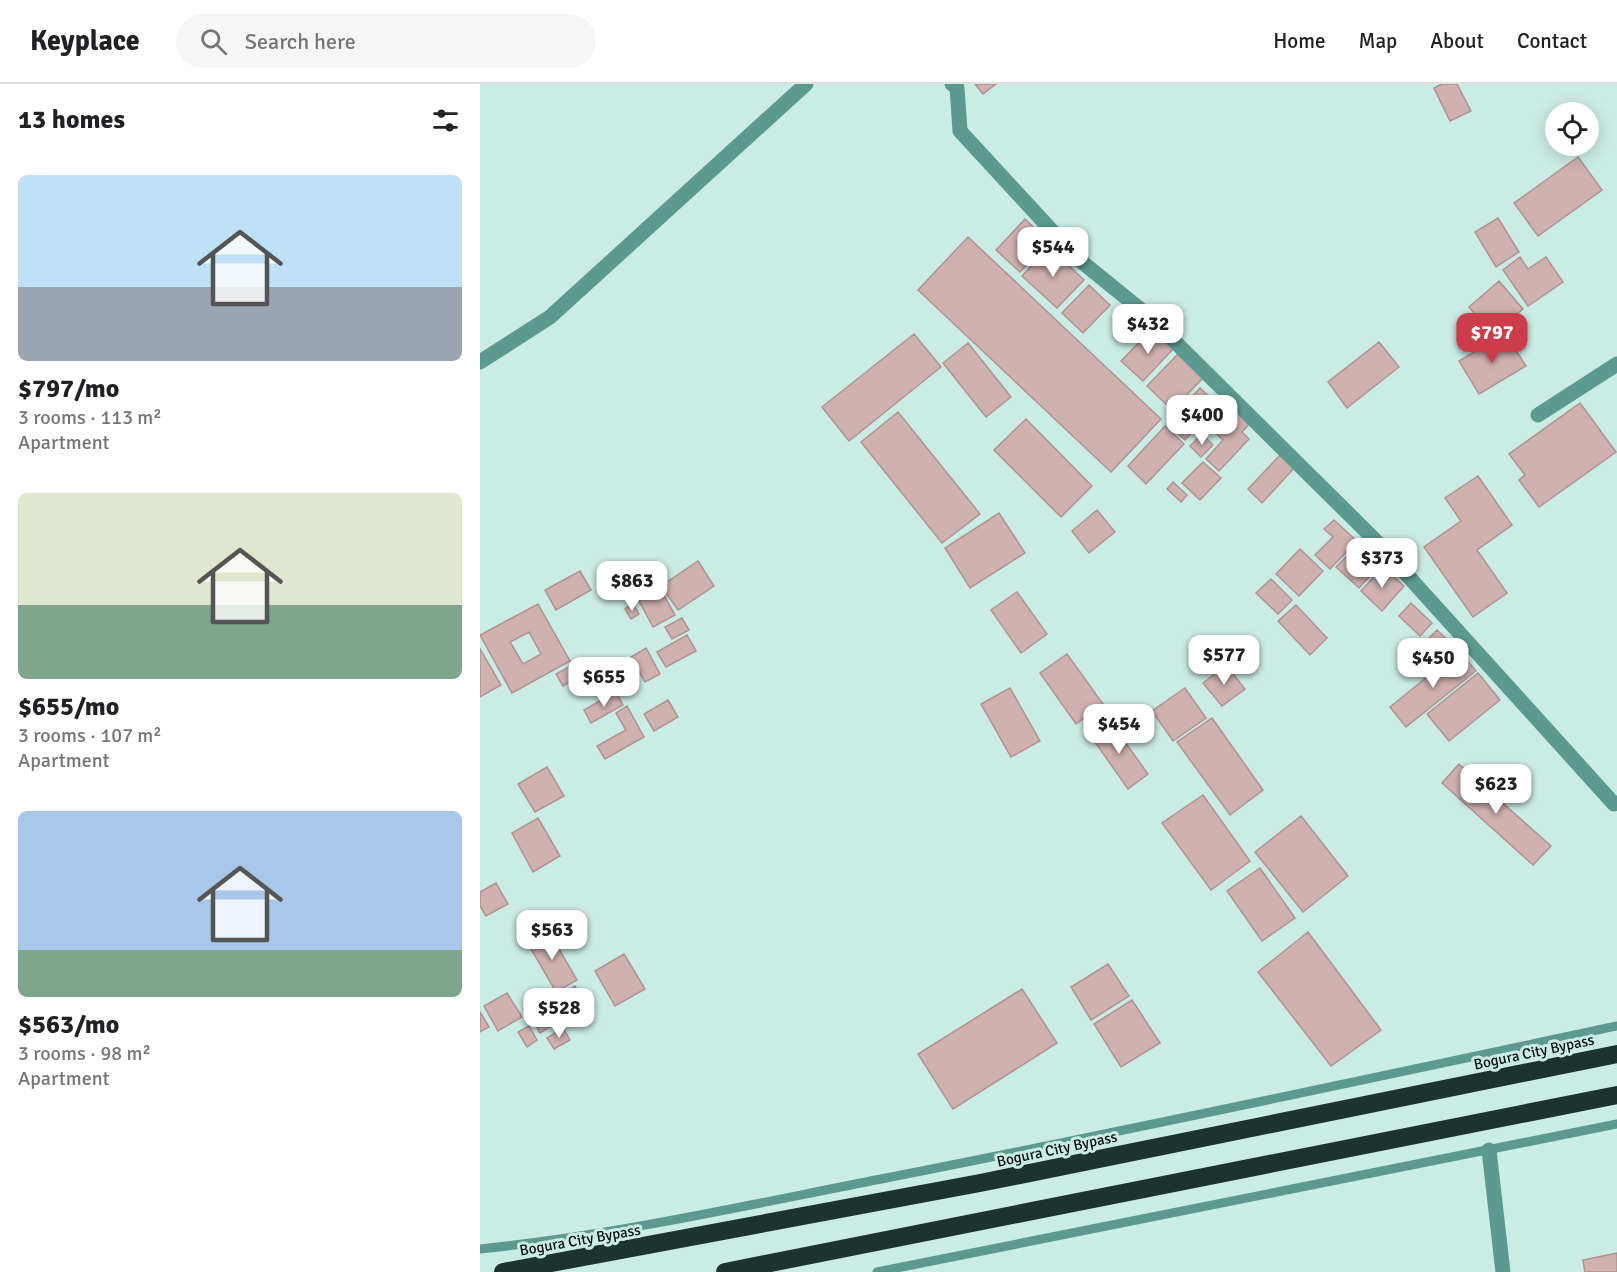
<!DOCTYPE html>
<meta charset="utf-8">
<style>
:root{--surface:#fff;--page:#f6f6f6;--text:#202124;--muted:#757577;--line:#e0e0e0;--accent:#cc3c4a}
body{margin:0;font-family:Signika,sans-serif;background:var(--page);color:var(--text);height:100vh;display:flex;flex-direction:column;font-size:22px;white-space:nowrap}
*{box-sizing:border-box;margin:0}
p{font-size:20px;color:var(--muted)}
.icon{flex:none;width:33px;height:33px;fill:none;stroke:currentColor;stroke-width:2;stroke-linecap:round;stroke-linejoin:round}
.map{position:relative;flex:1;overflow:hidden}
.side{display:flex;flex-direction:column;background:var(--surface);width:480px}
.side>*{flex:none}
.fabs{position:absolute;left:1065px;top:18px;display:grid;gap:12px}
.fabs a{display:grid;place-items:center;width:54px;height:54px;border-radius:50%;background:var(--surface);box-shadow:0 3px 15px #0003;font-size:30px}
.price{position:absolute;translate:-50% -51px;padding:0 14px;border-radius:12px;background:#fff;color:#222;font-size:20px;line-height:39px;filter:drop-shadow(0 2px 3px #0008)}
.price::after{content:'';position:absolute;left:50%;top:36px;width:18px;height:14px;margin-left:-9px;background:inherit;clip-path:polygon(0 0,100% 0,50% 100%)}
.price.selected{background:var(--accent);color:#fff}
ul{padding:0;list-style:none}
li{display:grid;align-content:center;gap:12px;height:318px;padding:0 18px}
li span{display:grid;place-items:center;height:186px;border-radius:9px;color:#555}
li>.icon{margin-inline-start:auto}
span .icon{width:108px;height:108px;fill:#fffc;stroke-width:1}
li b{font-size:26px}
h2{display:flex;justify-content:space-between;align-items:center;height:72px;padding:0 18px;font-size:26px}
header{display:flex;align-items:center;gap:36px;box-sizing:border-box;height:84px;padding:0 30px;background:var(--surface);border-bottom:2px solid var(--line)}
header strong{font-size:28px}
nav{display:flex;gap:33px;margin-inline-start:auto;font-size:21px}
.search{width:420px;height:54px;background:var(--page);display:flex;align-items:center;gap:15px;box-sizing:border-box;padding:0 21px;border-radius:33px;color:var(--muted);font-size:22px}
main{display:flex;flex:1;min-height:0}
.map>svg:first-child{display:block}
.building{fill:#cfb1b0;stroke:#af9392;stroke-width:1.5;fill-rule:evenodd}
.lines{fill:none;stroke-linecap:round;stroke-linejoin:round}
.lane{stroke:#5c9a8f;stroke-width:9}
.street{stroke:#5c9a8f;stroke-width:15}
.highway{stroke:#1d332f;stroke-width:18}
.labels{text-anchor:middle;dominant-baseline:central;stroke-width:6;stroke-linejoin:round;paint-order:stroke}
.street-label{font-size:15px;fill:#05100e;stroke:#cbebe5}
</style>
<header>
<strong>Keyplace</strong>
<div class="search"><svg class="icon" aria-label="search" viewBox="0 0 24 24"><circle cx="10" cy="10" r="6"/><path d="M15 15l6 6"/></svg>Search here</div>
<nav><a>Home</a><a>Map</a><a>About</a><a>Contact</a></nav>
</header>
<main>
<section class="side">
<h2>13 homes<svg class="icon" aria-label="filters" viewBox="0 0 24 24"><path d="M4 7h16M4 17h16"/><circle cx="9" cy="7" r="2"/><circle cx="15" cy="17" r="2"/></svg></h2>
<ul>
<li><span style="background:linear-gradient(#bfe0f5 60%,#9aa5b1 0)"><svg class="icon" aria-label="home" viewBox="0 0 24 24"><path d="M3 11l9-7 9 7M6 9v11h12V9"/></svg></span><div><b>$797/mo</b><p>3 rooms · 113 m²</p><p>Apartment</p></div></li>
<li><span style="background:linear-gradient(#dfe7d0 60%,#7fa58c 0)"><svg class="icon" aria-label="home" viewBox="0 0 24 24"><path d="M3 11l9-7 9 7M6 9v11h12V9"/></svg></span><div><b>$655/mo</b><p>3 rooms · 107 m²</p><p>Apartment</p></div></li>
<li><span style="background:linear-gradient(#a9c7e8 75%,#7fa58c 0)"><svg class="icon" aria-label="home" viewBox="0 0 24 24"><path d="M3 11l9-7 9 7M6 9v11h12V9"/></svg></span><div><b>$563/mo</b><p>3 rooms · 98 m²</p><p>Apartment</p></div></li>
</ul>
</section>
<div class="map">
<svg width="1137" height="1188" viewBox="0 0 1137 1188">
<rect width="100%" height="100%" fill="#cbebe5"/>
<path class="building" d="M495,0H516L503,10Z
M962,0H977L991,27L970,37L954,4Z
M1098,73L1122,106L1058,152L1034,119Z
M1018,134L1039,168L1016,183L995,148Z
M545,135L569,158L540,188L516,166Z
M488,153L681,335L631,388L438,206Z
M569,163L604,196L577,224L542,192Z
M1040,173L1048,185L1066,173L1083,198L1048,222L1023,186Z
M1019,197L1043,225L1013,251L989,223Z
M609,201L630,221L603,249L582,229Z
M673,244L694,264L663,297L641,277Z
M1025,249L1046,282L999,310L979,277Z
M434,250L461,283L369,357L342,323Z
M899,258L919,283L867,324L848,298Z
M488,259L531,313L506,333L463,279Z
M699,269L724,293L692,326L667,302Z
M720,304L738,321L705,356L687,339Z
M749,317L771,338L762,348L769,355L739,387L726,375L743,356L727,341Z
M1100,319L1136,368L1059,423L1039,396L1045,391L1029,370Z
M418,328L500,430L462,459L381,358Z
M546,335L612,402L581,433L514,366Z
M685,342L704,360L666,400L648,382Z
M722,350L733,361L721,373L710,362Z
M802,369L816,382L782,419L768,405Z
M723,378L741,394L720,416L702,399Z
M998,392L1032,441L997,466L1027,509L993,533L944,463L981,437L965,414Z
M693,398L707,411L701,418L687,405Z
M617,426L635,448L609,469L592,447Z
M519,429L545,469L490,504L465,464Z
M854,436L877,457L850,485L835,471L853,453L844,445Z
M878,461L900,481L879,504L856,483Z
M820,465L843,487L819,512L796,490Z
M218,477L234,502L198,526L181,502Z
M903,483L924,502L902,527L881,507Z
M100,487L111,506L76,526L65,506Z
M791,495L812,516L798,530L776,509Z
M181,506L195,531L173,543L159,517Z
M537,508L567,550L541,569L511,526Z
M931,519L952,539L940,552L919,532Z
M58,520L90,577L32,609L0,551ZM49,548L61,570L43,580L30,558Z
M153,520L159,530L151,535L145,525Z
M816,521L847,554L830,571L798,537Z
M202,534L209,546L192,555L185,543Z
M957,546L975,563L961,577L943,560Z
M207,551L216,567L186,583L177,568Z
M166,564L180,590L165,598L151,573Z
M0,565L21,601L0,613Z
M979,567L996,587L926,643L910,623Z
M587,570L623,620L596,640L560,589Z
M98,578L104,589L83,602L76,590Z
M746,581L765,605L742,622L723,599Z
M998,589L1020,616L969,657L947,630Z
M530,604L560,657L531,673L501,620Z
M705,604L726,634L693,657L672,627Z
M136,608L143,621L111,639L104,626Z
M188,616L198,633L174,647L164,630Z
M147,622L164,653L125,675L117,662L146,646L136,629Z
M732,634L783,706L750,731L697,658Z
M630,637L668,690L648,705L610,651Z
M979,680L1071,762L1053,781L962,699Z
M67,683L84,712L55,728L38,700Z
M723,711L770,777L731,806L682,739Z
M821,732L868,792L823,828L775,768Z
M58,734L80,772L53,788L32,749Z
M780,784L815,834L782,857L747,807Z
M16,799L28,820L6,832L0,822V808Z
M68,846L97,896L76,908L47,858Z
M828,848L901,946L851,982L778,888Z
M144,870L165,905L135,922L115,887Z
M628,880L649,912L611,936L591,903Z
M95,902L105,919L85,930L76,913Z
M542,905L577,959L473,1025L438,970Z
M27,909L42,933L18,947L4,922Z
M652,916L680,959L641,983L614,940Z
M67,920L78,938L60,949L49,930Z
M0,928L9,943L0,948Z
M49,942L57,956L47,963L38,948Z
M83,944L90,956L74,965L67,954Z
M1137,1169V1188H1105L1103,1176Z"/>
<g class="lines">
<path class="lane" d="M0,1165C135,1151 268,1121 401,1095C647,1047 892,994 1137,942
M397,1188L1137,1040"/>
<path class="street" d="M472,0L477,4L480,47L597,174L671,234L899,460L1134,720L1137,719
M0,278L70,233L326,0
M1058,331L1137,280
M1009,1066L1023,1188"/>
<path class="highway" d="M23,1188L500,1099L1137,970
M245,1188L1137,1011"/>
</g>
<g class="labels">
<g class="street-label">
<text transform="translate(1054 968) rotate(-12)">Bogura City Bypass</text>
<text transform="translate(577 1065) rotate(-12)">Bogura City Bypass</text>
<text transform="translate(100 1156) rotate(-10)">Bogura City Bypass</text>
</g>
</g>
</svg>
<div class="fabs">
<a><svg class="icon" aria-label="locate" viewBox="0 0 24 24"><circle cx="12" cy="12" r="6"/><path d="M12 2v4M12 18v4M2 12h4M18 12h4"/></svg></a>
</div>
<b class="price" style="left:573px;top:194px">$544</b>
<b class="price" style="left:668px;top:271px">$432</b>
<b class="price selected" style="left:1012px;top:280px">$797</b>
<b class="price" style="left:722px;top:362px">$400</b>
<b class="price" style="left:902px;top:505px">$373</b>
<b class="price" style="left:152px;top:528px">$863</b>
<b class="price" style="left:744px;top:602px">$577</b>
<b class="price" style="left:953px;top:605px">$450</b>
<b class="price" style="left:124px;top:624px">$655</b>
<b class="price" style="left:639px;top:671px">$454</b>
<b class="price" style="left:1016px;top:731px">$623</b>
<b class="price" style="left:72px;top:877px">$563</b>
<b class="price" style="left:79px;top:955px">$528</b>
</div>
</main>
